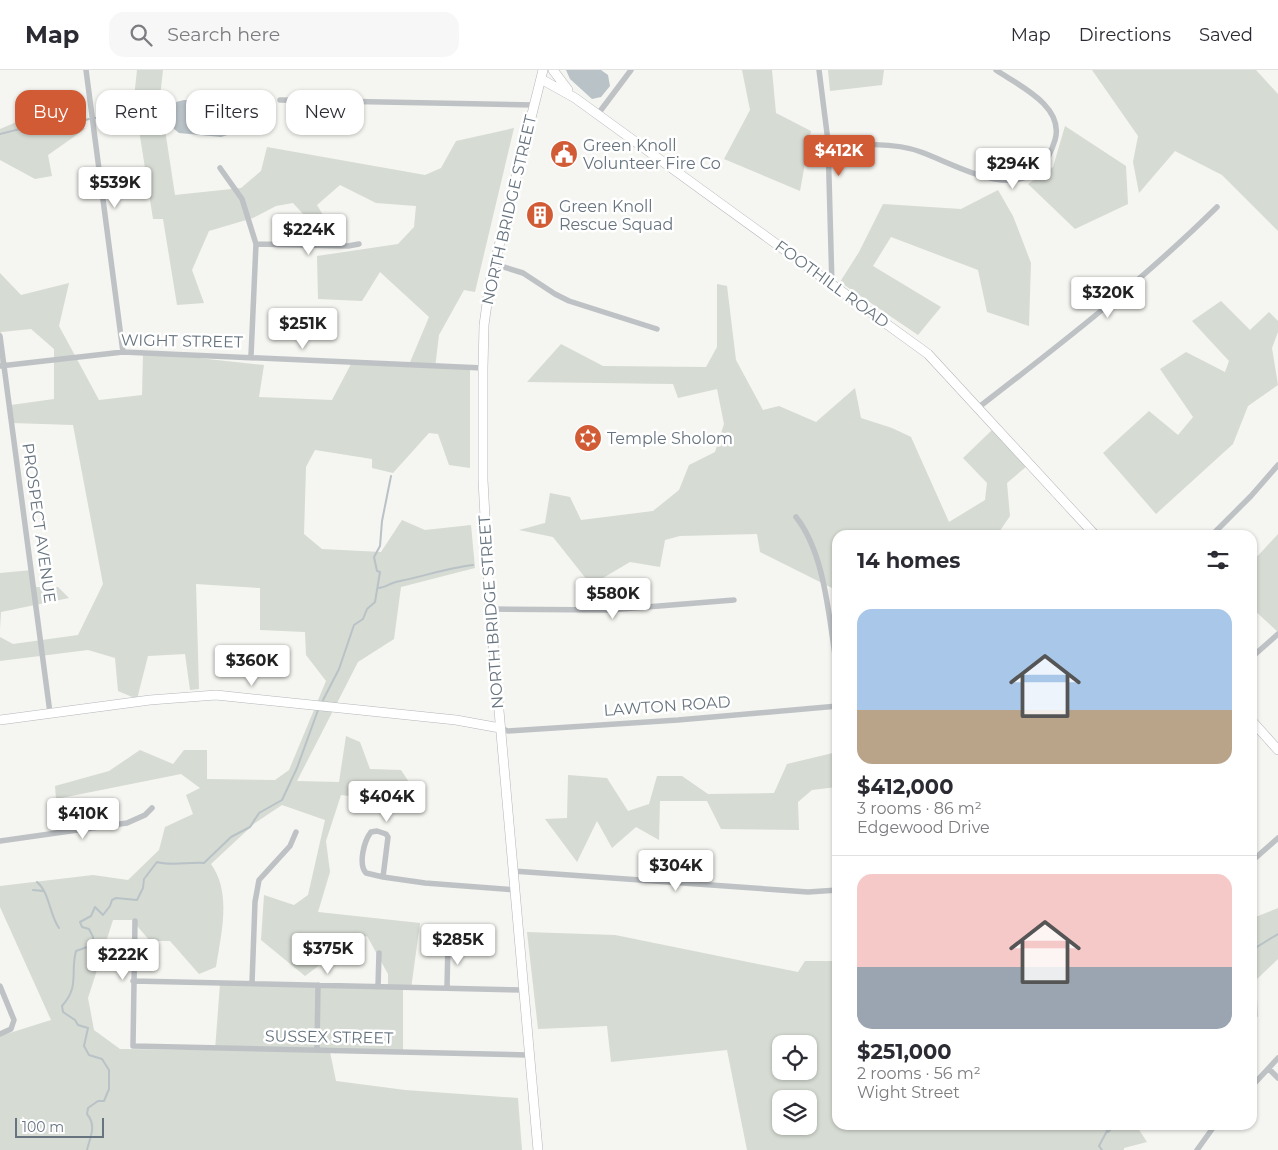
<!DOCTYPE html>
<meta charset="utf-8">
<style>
:root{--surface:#fff;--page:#f7f7f7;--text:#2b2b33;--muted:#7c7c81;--line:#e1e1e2;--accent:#d15b35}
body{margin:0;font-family:Montserrat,sans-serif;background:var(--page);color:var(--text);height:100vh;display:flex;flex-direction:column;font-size:19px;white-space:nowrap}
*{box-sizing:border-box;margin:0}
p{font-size:16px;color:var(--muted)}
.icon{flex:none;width:28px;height:28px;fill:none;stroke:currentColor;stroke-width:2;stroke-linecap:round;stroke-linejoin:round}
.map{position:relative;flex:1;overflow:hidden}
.side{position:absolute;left:832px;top:460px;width:425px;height:600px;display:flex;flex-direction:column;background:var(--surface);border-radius:15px;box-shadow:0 1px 4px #0004}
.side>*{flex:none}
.top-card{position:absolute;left:15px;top:20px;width:475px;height:45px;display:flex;gap:10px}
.buttons{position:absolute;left:772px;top:965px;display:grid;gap:10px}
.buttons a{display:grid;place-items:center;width:45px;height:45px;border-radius:10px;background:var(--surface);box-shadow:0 1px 4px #0004;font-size:25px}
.scale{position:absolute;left:15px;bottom:12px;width:89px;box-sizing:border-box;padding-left:5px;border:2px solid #67747f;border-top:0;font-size:14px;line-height:18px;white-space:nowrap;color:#67747f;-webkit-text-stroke:4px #fff;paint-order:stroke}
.price{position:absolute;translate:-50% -42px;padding:0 11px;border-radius:5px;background:#fff;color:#222;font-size:16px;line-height:32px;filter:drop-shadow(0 1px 2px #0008)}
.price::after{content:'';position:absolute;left:50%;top:30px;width:15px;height:11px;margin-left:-8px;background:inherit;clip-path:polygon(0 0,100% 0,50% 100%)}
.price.current{background:var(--accent);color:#fff}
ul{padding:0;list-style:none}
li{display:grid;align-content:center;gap:10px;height:265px;padding:0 25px}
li+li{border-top:1px solid var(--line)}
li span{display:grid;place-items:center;height:155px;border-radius:15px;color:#555}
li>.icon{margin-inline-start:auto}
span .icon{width:90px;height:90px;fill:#fffc;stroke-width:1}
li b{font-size:21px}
h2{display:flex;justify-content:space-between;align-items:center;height:60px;padding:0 25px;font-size:21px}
.pill{padding:0 18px;border-radius:15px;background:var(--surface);box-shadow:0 1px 4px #0004;font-size:18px;line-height:45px}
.pill.current{background:var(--accent);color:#fff}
header{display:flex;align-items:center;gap:30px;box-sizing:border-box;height:70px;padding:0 25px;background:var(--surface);border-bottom:1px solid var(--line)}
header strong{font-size:24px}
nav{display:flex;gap:28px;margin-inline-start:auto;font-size:18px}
.search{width:350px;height:45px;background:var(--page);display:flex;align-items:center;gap:12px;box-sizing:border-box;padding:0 18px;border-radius:15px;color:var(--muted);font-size:19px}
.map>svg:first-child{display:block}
.green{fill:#d6dbd3;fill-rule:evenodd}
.water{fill:#b9c2c7}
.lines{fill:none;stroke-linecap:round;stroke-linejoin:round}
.stream{stroke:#b9c2c7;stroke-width:2}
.secondary-casing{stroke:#b3b7bb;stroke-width:10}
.street{stroke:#bec2c5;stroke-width:5.5}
.secondary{stroke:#fff;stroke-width:9}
.labels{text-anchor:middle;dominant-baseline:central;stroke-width:5;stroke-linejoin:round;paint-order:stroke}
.poi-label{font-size:16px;fill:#67747f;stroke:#fff;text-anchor:start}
.street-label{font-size:16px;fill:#67747f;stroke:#fff}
</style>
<header>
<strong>Map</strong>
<div class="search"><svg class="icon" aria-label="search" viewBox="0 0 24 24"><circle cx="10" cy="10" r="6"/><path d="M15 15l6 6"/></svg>Search here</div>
<nav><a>Map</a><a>Directions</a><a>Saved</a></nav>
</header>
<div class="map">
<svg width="1278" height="1080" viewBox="0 0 1278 1080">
<rect width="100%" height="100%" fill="#f5f5f1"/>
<path class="green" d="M137,0H163L160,27L175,125L241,118L261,101L267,77L425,105L441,98L456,71L514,58L475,222L464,220L439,265L435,298H470V398L449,395L438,364L429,363L393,403L372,398V389L315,380L306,397L304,464L322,479L381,482L402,450L425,460L471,455L475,498L401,517L394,569L358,592L297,711L339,712L346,666L360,672L370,699L401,700L418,726L415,734L341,725L326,771L330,802L318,842L420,853L411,919L403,920V983L330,982L336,1011L405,1020L518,1028L522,1080H0V966L51,950L0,837V816L93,805L128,810L159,780L165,757L193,744L186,725L200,718L181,704L56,729L55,716L109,701L140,680L173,694L184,680H207V709L275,710L289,700L326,611L306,585L305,562L260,560V518L196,514L199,619L190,620L185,584L148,586L137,629L118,621L115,588L88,580L0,591V567L13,574L78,565L103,514L73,355L12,353L11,335L54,329V279L31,259L1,262L6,297L0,298V203L21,225L69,213L59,256L99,330L142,325L143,283H152L264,295L259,327L332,330L351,294L408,297L429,247L380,202L362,231L318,229L317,186L398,174L414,157L416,136L376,133L340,115L317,135L326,150L315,157L293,133L276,136L253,148L209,161L192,200L204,233L177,235L163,149H153L134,28ZM282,735L325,750L308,825L294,835L264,825L261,870L305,906L325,891L348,894L354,870L367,866L388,904V919L220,914L215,980L120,979L94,960L88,928L113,850H132L150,871H170L199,904L216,897C221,864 232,823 211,794L255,753Z
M742,0H772L776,43L811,61L800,121L724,89L750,40Z
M828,0H884L882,15L830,21Z
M1092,0H1256L1278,24V161L1222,105L1175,81L1139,123L1133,92L1138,66Z
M39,46L79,50L85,59L48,85L52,106L35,109L0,90V59L26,48Z
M1065,56L1126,96L1128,134L1075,159L1028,114L1053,97Z
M998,120L1013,146L1031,193L1029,256L987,242L978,200L891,167L873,196L941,237L918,265L840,212L859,182L883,134L961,139Z
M717,214L727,216L736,290L763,340L779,336L816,352L855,318L861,348L892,358L911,367L949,452L985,430L987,413L963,388L992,360L1027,396L1007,413L1010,446L997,465H838L837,553L832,518L760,482L757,464L680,466L665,470L660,497L630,492L591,515L553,467L519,460L545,453L550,423L570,427L581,450L653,441L679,420L689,395L715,382L724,354L717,319L678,328L673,314L527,312L561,274L603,296L706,297L717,277Z
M1221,231L1250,260L1269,242L1278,251V262L1272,278L1278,315L1248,336L1233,374L1156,444L1103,383L1149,341L1178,365L1193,347L1160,299L1186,282L1225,302L1229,291L1192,251Z
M1278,464V562L1253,539V491Z
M32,500L34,517H58L69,528L1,542L0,559V503Z
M837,682V717L812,720L798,732L799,760L721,759L707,731H660L659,770L636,757L612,778L597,751L577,792L545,749L567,748L568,705L607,708L628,741L649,734L657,706H682L708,724L774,723L787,694Z
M1278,838V889L1256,910L1258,947L1252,945L1253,848Z
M527,862L615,865L798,902L805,891H837L838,1055H1136L1147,1072L1124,1078V1080H747L727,980L611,992L607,956L538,959ZM781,974H809V1001H781ZM781,1029H809V1056H781Z"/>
<path class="water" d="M566,0H601L608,5L610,16L601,27L592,29L570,9Z
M184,30L248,34L256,39L257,48L254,57L221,67L179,63L174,59L170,42L176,32Z"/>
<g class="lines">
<path class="stream" d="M95,48L108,45L146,51
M0,64L59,49L78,52L89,49
M378,518C386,518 391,512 400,511C425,506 447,498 473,495
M322,632L339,599L354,555L363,549L367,539L375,532L380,502L377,501L374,487L380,476L382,451L391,406
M37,812C50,823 49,844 59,858
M33,820L43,821
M1252,880L1278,864
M1093,1055L1108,1059L1099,1076L1102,1080
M1108,1062L1115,1055
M87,1080C90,1067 97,1056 87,1044L88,1038L98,1031H104L109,1019V1000L102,989L89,985L84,976L88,958L78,955L75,950L63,942L62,936C80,916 70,903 76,881L93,875V867L89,859L82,857L80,852L91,846L95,837L103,845L110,836L112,830L116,828L137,830L143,818L144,809L157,792C169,796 189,792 204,793L231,767L250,757L259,743L282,730L297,698L318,640"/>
<g class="secondary-casing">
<path id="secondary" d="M553,0L568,20
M541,9L575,28L928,284L1095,465
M0,650L150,630L216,625L456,650L500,658
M1252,651L1278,680
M538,1080L490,539L483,410V298L484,255L490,212L543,0"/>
</g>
<path class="street" d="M86,0L123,282
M819,0L828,71L832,216
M280,30L534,35
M598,44L631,0
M828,80C851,72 898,73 921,82C967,99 1033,142 1055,70C1065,36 1018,15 996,0
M220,98L242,129L256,174L251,286
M256,174L348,176L359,174
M494,194L523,203L555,224L569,231L657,259
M0,266L50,643
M0,296L123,282L483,298
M979,337C1061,274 1143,210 1217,137
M796,447C827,486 829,555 838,603
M1212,465L1251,426L1278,395
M490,539L609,540L734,530
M1252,587L1278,564
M500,658L508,661L678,650L838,636
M377,761L386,764L388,767L383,807L366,803C358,794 364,771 371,762Z
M0,771L127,753L145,745L152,738
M1252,791L1278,768
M513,801L808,822L838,820
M383,807L425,813L515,820
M135,851L133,976L528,985
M133,911L523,920
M252,913L255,832L259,810L290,776L296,762
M0,916L14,950L11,959L0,964
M378,917L379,883
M447,918L448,872
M317,980L318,915
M1269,999L1278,1008
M1252,1016L1278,988
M1197,1080L1215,1055"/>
<use href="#secondary" class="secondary"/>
</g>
<defs>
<g id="civic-disc" transform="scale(1.4375)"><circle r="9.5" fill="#d15b35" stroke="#fff"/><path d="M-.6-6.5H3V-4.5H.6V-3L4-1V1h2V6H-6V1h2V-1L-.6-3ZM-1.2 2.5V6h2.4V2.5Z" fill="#fff"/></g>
<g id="building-disc" transform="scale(1.4375)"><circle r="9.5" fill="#d15b35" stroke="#fff"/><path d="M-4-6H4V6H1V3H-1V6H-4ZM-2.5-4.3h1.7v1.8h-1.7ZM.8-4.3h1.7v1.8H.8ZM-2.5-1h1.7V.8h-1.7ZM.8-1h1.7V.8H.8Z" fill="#fff"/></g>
<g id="synagogue-disc" transform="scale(1.4375)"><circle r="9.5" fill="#d15b35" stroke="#fff"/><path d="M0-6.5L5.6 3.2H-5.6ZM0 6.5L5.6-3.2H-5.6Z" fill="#fff"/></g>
</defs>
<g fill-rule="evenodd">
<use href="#civic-disc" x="564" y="84"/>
<use href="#building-disc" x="540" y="145"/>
<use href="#synagogue-disc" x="588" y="368"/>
</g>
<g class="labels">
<g class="poi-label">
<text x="583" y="75">Green Knoll<tspan x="583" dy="18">Volunteer Fire Co</tspan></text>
<text x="559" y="136">Green Knoll<tspan x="559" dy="18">Rescue Squad</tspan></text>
<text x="607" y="368">Temple Sholom</text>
</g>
<g class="street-label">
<text transform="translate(509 140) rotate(-77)">NORTH BRIDGE STREET</text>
<text transform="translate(832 214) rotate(36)">FOOTHILL ROAD</text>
<text transform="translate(182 271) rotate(1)">WIGHT STREET</text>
<text transform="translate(39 453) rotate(82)">PROSPECT AVENUE</text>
<text transform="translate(491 542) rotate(-94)">NORTH BRIDGE STREET</text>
<text transform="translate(667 636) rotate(-4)">LAWTON ROAD</text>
<text transform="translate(329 967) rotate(1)">SUSSEX STREET</text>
</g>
</g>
</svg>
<div class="buttons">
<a><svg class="icon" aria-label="locate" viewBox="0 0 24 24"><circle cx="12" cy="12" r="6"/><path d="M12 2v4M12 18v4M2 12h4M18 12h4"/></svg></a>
<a><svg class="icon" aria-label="layers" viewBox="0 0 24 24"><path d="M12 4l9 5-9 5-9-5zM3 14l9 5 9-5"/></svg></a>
</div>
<div class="scale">100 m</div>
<b class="price current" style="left:839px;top:107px">$412K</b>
<b class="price" style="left:1013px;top:120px">$294K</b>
<b class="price" style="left:115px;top:139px">$539K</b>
<b class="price" style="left:309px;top:186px">$224K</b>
<b class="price" style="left:1108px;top:249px">$320K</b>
<b class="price" style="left:303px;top:280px">$251K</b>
<b class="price" style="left:613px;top:550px">$580K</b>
<b class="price" style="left:252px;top:617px">$360K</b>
<b class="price" style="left:387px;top:753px">$404K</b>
<b class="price" style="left:83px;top:770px">$410K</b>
<b class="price" style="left:676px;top:822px">$304K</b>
<b class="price" style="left:458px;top:896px">$285K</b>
<b class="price" style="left:328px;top:905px">$375K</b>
<b class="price" style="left:123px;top:911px">$222K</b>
<div class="top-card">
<a class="pill current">Buy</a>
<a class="pill">Rent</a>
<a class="pill">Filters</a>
<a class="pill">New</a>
</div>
<section class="side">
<h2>14 homes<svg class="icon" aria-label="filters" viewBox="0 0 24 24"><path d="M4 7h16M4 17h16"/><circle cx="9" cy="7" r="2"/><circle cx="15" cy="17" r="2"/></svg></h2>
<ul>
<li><span style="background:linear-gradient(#a9c7e8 65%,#b9a48a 0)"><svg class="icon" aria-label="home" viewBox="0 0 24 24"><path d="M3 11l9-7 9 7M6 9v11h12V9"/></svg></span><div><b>$412,000</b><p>3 rooms · 86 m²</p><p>Edgewood Drive</p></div></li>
<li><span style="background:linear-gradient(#f6c9c9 60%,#9aa5b1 0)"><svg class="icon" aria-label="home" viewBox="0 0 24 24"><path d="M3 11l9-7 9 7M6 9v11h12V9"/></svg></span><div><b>$251,000</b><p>2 rooms · 56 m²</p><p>Wight Street</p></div></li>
</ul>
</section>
</div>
